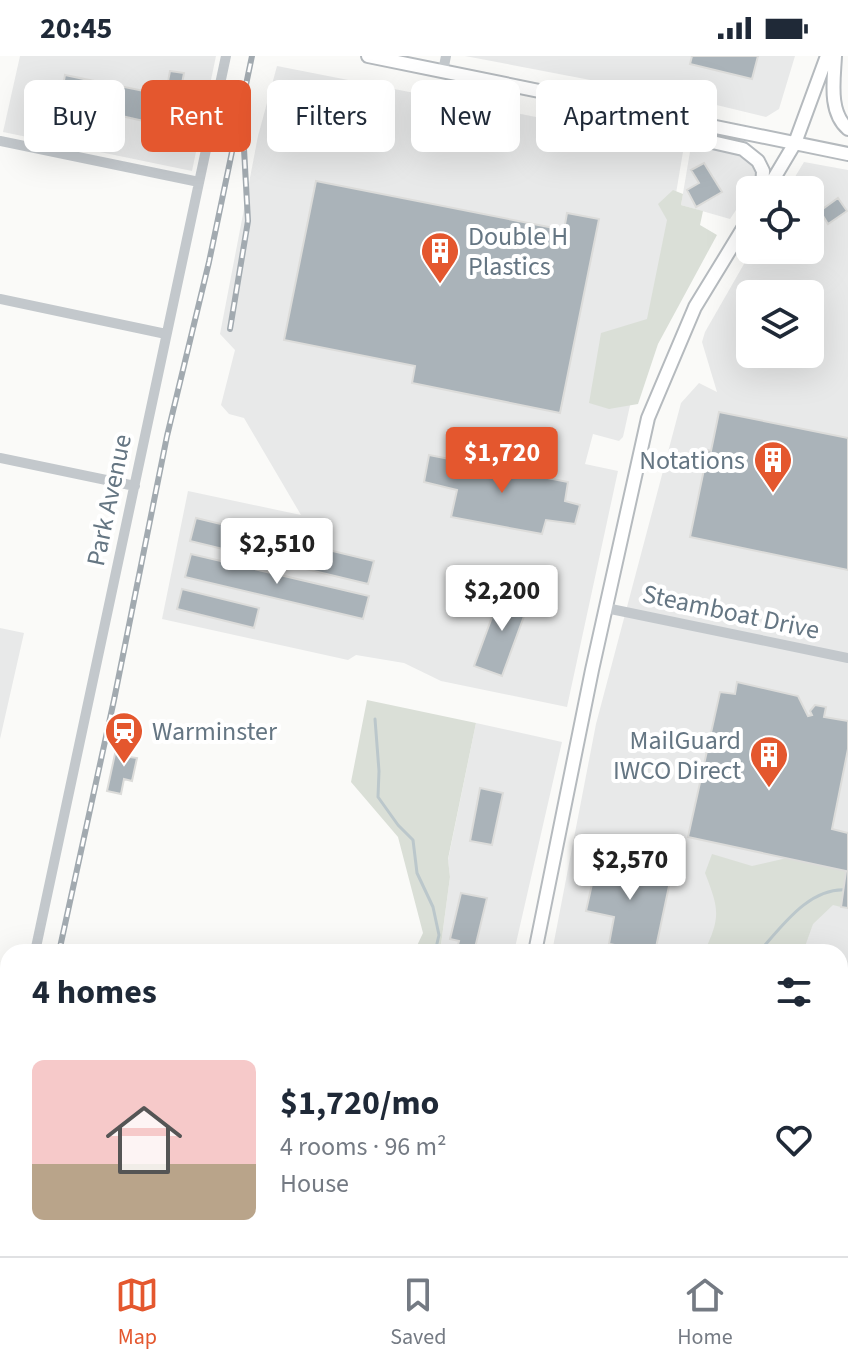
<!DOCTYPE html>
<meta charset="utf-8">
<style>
:root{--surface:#fff;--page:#f6f6f7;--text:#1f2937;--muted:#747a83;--line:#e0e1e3;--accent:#e4572e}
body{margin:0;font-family:"Source Sans 3",sans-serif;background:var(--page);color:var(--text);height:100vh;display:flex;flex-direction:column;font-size:30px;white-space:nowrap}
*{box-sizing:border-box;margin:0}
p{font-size:26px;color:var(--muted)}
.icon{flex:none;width:44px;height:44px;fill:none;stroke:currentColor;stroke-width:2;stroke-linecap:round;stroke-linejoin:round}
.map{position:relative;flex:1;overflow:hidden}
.side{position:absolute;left:0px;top:888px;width:848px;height:312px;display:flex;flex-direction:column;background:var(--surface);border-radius:24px 24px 0 0;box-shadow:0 8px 32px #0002}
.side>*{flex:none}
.top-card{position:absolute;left:24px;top:24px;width:800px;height:72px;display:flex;gap:16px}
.controls{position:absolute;left:736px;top:120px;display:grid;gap:16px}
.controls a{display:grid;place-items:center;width:88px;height:88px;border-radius:12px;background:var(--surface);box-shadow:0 8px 32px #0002;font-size:40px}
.price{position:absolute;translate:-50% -68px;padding:0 18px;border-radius:8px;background:#fff;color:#222;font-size:26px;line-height:52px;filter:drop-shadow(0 2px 4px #0008)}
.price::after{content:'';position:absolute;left:50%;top:48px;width:24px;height:18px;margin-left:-12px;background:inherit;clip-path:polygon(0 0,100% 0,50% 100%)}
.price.current{background:var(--accent);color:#fff}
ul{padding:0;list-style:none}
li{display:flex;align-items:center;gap:24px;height:200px;padding:0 32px}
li+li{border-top:2px solid var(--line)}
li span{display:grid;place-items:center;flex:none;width:224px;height:160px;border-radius:12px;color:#555}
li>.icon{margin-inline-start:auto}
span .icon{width:96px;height:96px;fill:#fffc;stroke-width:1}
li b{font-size:34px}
h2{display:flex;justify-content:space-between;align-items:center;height:96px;padding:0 32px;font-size:34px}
.chip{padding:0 28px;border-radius:12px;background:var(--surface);box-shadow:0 8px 32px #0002;font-size:28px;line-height:72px}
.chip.current{background:var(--accent);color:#fff}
.status{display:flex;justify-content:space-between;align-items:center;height:56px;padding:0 40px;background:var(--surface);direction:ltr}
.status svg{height:22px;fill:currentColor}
.tabs{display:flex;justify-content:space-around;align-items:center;height:112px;border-top:2px solid var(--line);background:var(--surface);font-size:22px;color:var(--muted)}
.tabs a{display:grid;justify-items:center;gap:4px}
.tabs .current{color:var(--accent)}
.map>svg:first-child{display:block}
.built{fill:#e8e9e9;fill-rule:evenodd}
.green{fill:#dadfd7}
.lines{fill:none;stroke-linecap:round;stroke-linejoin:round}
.stream{stroke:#bbc7cb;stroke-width:3}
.building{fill:#aab3b9;stroke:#dcdcda;stroke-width:2}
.major-casing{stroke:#b5babe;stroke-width:16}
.minor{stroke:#c3c8cc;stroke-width:10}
.major{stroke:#fff;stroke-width:12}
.rail-casing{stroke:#a2aab0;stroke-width:6}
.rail{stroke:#fff;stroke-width:3;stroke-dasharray:9;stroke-linecap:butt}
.labels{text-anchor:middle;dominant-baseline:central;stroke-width:8;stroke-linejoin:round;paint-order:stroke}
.poi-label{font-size:26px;fill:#657683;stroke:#fff;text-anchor:start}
.street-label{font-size:26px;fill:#657683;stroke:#fff}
</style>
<div class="status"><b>20:45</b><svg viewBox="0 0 49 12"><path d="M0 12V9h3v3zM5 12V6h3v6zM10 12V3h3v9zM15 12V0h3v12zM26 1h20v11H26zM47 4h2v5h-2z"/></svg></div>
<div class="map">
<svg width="848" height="1200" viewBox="0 0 848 1200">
<rect width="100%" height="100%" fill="#fafaf8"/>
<path class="built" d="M20,0H216L192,115L3,76Z
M465,0H795L779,53L766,61L700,45Z
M277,10L684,90L672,161L623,381L619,385L593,378L585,408L618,415L567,651L441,625L404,607L356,599L348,604L162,563L188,435L301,459L244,362L229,358L221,349L235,294L220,278L258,80Z
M692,84L746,99L757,114L756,124L730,163L681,149Z
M804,106L848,114V1135L840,1127V896H552L596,668L681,347L699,327L717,336L702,286L705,276L752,194H810V134H787ZM750,238H810V298H750Z
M0,572L24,577L0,683Z
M476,667L562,686L514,896H440L450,821L448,804Z"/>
<path class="green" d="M673,134L683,138L681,149L703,155L700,169L717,179L658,288L638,348L609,353L589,347L601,277L647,263L667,164L658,148Z
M367,644L476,667L448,803L450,821L440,896H414L423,877L398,781L351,726Z
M712,798L752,810L787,802L846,815L841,851L833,849L813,868L803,896H704C721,861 719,853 705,817Z
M840,1127L848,1135V1171L840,1162Z"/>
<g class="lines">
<path class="stream" d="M375,663L379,715L378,741L398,769L413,784L417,817L433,851L439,879L435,896
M759,896C782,870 810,830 848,834
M440,1200L443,1192"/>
</g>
<path class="building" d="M692,0H758L752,23L690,8Z
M170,15L184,17L171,86L155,83L156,79L149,78L153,60L161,62Z
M65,19L154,37L148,66L60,46Z
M65,19L93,25L89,53L60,46Z
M704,107L722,136L696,151L687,134L699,127L691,114Z
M316,125L564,174L567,157L599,163L560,357L412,327L415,310L284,284Z
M838,142L847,155L828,168L820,155Z
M719,356L848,382V514L690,481L708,394L711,395Z
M429,399L568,426L565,445L580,449L575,468L546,464L542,478L451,461L457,434L424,426Z
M196,462L374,505L368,528L190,485Z
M191,498L369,540L363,563L185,521Z
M182,533L259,552L254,572L177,553Z
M502,534L530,544L502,620L474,610Z
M737,626L798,640L808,660L812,659L810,655L815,649L826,651L824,661L848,665V693L832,773L848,777V852L841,851L846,815L688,781L720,636L735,638Z
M118,684L132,686L129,701L137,702L132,725L124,723L121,738L107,735Z
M480,732L503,737L492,789L470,785Z
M598,801L672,816L655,896L609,888L614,861L586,855Z
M461,837L487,842L474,896H456L459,885L450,883Z"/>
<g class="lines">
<g class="major-casing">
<path id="major" d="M368,0L848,98
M835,0C834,23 828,56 848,73
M604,52L633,68L743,93L758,105L763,115L762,134
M767,134L795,87L827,0
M535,896L592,614L648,362L695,251L750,161
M470,1200L472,1192"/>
</g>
<path class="minor" d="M443,15L446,0
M0,85L199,126
M0,243L166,278
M0,402L135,430
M606,552L848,602
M35,896L226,0
M0,1057L8,1020
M550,1200L556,1192
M662,1200L670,1192
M788,1200L797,1192"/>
<use href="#major" class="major"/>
<g class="rail-casing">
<path id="rail" d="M230,273L248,165L243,75
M59,896L114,644L167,380L209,206L252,0
M0,1171L8,1136
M5,1200L8,1185"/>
</g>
<use href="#rail" class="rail"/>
</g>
<defs>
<g id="building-pin" transform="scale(2)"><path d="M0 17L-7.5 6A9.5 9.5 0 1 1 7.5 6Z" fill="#e4572e" stroke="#fff"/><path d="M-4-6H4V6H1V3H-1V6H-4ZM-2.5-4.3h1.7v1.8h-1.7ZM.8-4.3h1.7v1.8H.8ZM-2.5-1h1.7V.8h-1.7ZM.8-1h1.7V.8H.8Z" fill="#fff"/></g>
<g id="station-pin" transform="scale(2)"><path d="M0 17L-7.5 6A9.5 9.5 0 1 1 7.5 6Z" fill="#e4572e" stroke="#fff"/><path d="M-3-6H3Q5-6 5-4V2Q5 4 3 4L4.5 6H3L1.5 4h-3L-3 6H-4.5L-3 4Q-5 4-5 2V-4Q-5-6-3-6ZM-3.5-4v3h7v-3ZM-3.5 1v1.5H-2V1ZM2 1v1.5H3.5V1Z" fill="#fff"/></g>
</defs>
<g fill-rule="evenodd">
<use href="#building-pin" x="440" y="195"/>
<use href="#building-pin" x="773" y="404"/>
<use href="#station-pin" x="124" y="675"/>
<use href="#building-pin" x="769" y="699"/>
</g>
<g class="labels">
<g class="poi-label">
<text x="468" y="180">Double H<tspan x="468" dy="30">Plastics</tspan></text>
<text x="745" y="404" text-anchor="end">Notations</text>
<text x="152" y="675">Warminster</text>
<text x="741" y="684" text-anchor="end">MailGuard<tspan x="741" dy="30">IWCO Direct</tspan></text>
</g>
<g class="street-label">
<text transform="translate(109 444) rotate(-78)">Park Avenue</text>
<text transform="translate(731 556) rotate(12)">Steamboat Drive</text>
</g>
</g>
</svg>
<div class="controls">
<a><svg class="icon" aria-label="locate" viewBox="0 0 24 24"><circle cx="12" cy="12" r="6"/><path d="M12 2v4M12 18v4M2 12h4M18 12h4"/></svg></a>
<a><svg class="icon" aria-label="layers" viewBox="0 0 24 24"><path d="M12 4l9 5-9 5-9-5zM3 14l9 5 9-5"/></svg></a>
</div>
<b class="price current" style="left:502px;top:439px">$1,720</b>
<b class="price" style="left:277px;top:530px">$2,510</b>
<b class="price" style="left:502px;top:577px">$2,200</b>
<b class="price" style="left:630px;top:846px">$2,570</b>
<div class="top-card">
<a class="chip">Buy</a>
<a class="chip current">Rent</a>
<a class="chip">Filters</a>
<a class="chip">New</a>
<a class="chip">Apartment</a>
</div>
<section class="side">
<h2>4 homes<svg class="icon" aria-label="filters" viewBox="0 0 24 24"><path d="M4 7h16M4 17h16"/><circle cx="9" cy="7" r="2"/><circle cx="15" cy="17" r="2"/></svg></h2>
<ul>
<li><span style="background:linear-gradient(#f6c9c9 65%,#b9a48a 0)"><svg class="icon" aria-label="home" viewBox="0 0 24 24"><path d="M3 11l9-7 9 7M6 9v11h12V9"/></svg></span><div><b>$1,720/mo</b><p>4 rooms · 96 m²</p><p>House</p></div><svg class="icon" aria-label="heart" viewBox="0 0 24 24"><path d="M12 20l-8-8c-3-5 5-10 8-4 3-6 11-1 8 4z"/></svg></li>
</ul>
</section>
</div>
<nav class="tabs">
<a class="current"><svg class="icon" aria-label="map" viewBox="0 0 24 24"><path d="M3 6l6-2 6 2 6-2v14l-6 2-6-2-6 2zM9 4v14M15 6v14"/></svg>Map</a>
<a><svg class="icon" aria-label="saved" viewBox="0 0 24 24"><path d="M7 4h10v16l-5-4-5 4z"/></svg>Saved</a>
<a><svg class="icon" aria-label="home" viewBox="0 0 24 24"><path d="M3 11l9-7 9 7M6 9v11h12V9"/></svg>Home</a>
</nav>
